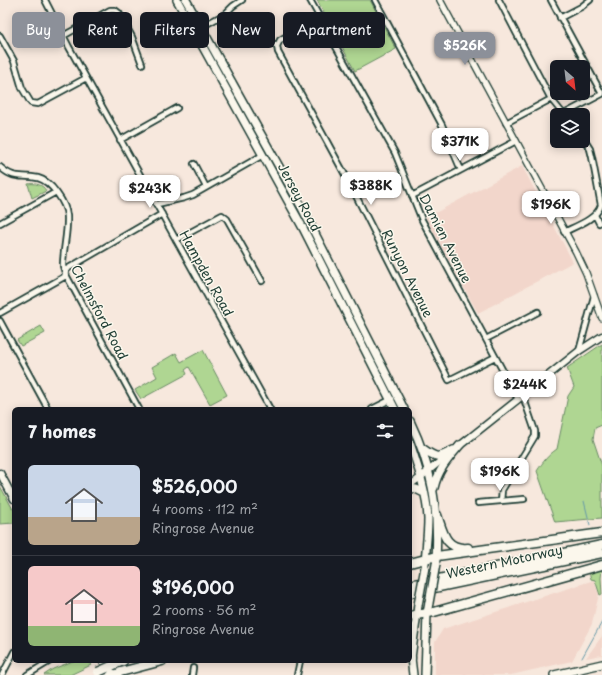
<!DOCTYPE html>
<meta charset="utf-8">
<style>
:root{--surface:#171b24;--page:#242831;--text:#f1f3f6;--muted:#9ea1a6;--line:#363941;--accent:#8c9099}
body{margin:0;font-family:"Playpen Sans",sans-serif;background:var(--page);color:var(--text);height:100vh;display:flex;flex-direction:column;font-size:15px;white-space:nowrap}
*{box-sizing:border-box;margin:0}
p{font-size:13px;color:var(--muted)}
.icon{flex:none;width:22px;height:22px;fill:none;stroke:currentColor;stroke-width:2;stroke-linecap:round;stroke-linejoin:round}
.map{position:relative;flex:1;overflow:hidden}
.drawer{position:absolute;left:12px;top:407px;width:400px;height:256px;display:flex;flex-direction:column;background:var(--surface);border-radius:6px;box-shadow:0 2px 10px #0003}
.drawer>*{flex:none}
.banner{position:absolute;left:12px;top:12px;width:400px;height:36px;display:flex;gap:8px}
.needle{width:26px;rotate:152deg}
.controls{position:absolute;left:550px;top:60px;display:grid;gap:8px}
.controls a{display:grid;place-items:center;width:40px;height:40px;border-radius:6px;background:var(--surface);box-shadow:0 2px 10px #0003;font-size:20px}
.price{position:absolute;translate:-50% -34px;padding:0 9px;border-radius:8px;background:#fff;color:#222;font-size:13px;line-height:26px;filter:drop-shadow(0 1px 2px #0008)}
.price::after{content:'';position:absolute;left:50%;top:24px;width:12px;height:9px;margin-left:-6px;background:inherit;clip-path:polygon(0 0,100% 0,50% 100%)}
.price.selected{background:var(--accent);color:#fff}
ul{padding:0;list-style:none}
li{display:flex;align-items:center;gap:12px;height:100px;padding:0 16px}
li+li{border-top:1px solid var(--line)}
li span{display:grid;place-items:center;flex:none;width:112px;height:80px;border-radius:6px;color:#555}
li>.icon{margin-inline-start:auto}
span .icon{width:48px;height:48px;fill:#fffc;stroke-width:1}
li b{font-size:17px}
h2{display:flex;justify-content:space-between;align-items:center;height:48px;padding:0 16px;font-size:17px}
.tag{padding:0 14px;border-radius:6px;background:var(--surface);box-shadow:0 2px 10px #0003;font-size:14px;line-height:36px}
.tag.selected{background:var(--accent);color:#fff}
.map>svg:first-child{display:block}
.built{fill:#f2d6cb}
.green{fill:#afd692;stroke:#678a63}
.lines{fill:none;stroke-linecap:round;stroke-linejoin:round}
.stream{stroke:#6599a8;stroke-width:1}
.minor-casing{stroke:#1f3d34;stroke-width:8}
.tertiary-casing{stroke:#1f3d34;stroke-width:8}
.secondary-casing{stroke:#1f3d34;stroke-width:9}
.trunk-casing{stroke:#1f3d34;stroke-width:10}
.motorway-casing{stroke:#1f3d34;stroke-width:11}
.minor{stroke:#fbf7ec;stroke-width:4.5}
.tertiary{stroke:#fbf7ec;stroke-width:5.5}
.secondary{stroke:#fbf7ec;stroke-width:6}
.trunk{stroke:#fbf7ec;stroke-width:7}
.motorway{stroke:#fbf7ec;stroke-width:8}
.trunk-bridge-casing{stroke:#1f3d34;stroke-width:10;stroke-linecap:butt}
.motorway-bridge-casing{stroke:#1f3d34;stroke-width:11;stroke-linecap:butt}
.trunk-bridge{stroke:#fbf7ec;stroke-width:7}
.motorway-bridge{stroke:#fbf7ec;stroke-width:8}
.labels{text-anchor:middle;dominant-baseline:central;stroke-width:3;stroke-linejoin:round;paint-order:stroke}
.street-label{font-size:13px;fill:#1f3d34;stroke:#fbf7ec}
</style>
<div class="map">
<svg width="602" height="675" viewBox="0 0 602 675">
<rect width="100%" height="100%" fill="#f7e8dd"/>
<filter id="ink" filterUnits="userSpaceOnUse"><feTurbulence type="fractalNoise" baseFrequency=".025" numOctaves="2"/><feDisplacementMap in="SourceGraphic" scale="8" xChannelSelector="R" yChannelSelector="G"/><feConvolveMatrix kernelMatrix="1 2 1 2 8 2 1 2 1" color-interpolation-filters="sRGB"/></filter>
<g filter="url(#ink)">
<path class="built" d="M522,166L573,262L478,313L426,218Z
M594,580L599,594L592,624L572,661L511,675H435V642L443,629Z
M602,636V655L586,658Z"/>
<path class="green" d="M317,0H370L396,49L355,71Z
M112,15H115L125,33L108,43L97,23Z
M28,184C34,183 43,184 46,191L32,198Z
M41,326L45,333L21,346L17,340Z
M602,344V425L595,428L593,439L602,466V518L555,522L537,471C543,462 548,455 557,449L568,396L574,387L567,368Z
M203,350L227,395L210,404L189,367L185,370L187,374L141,399L135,390L157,377L152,367L176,353L181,362Z
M0,486L14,511V523L0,524Z
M602,569L601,578L602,594L600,595L595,580L591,579L589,572Z
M73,661H87L91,665L70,675H44L53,669Z"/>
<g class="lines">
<path class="stream" d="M584,501L590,525
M582,658L602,622"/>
<g class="minor-casing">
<path id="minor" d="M45,0L69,47L270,409
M310,0L395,153L422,220L518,399
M375,0L442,125L461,170
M499,0L551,99L564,115
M551,0L602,94L564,114
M320,17L280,40L277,46L278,52L349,182L449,380L495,357
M560,18L581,7L590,0
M194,31L225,14L233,6L242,0
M0,36L14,61L22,88L31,103L38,104L86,78
M63,36L110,10H115L119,13L132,37L142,64
M269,43L277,45
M506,123L551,99
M120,140L177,108
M194,164L206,187
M0,167C16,181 21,174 38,178C51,181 66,203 67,216C68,232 63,249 63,266L65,273L139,409
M412,196L516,141
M157,204L184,198L193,195L263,155
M595,215L599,223
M0,223L56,192
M564,232C576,226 597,219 601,205L592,157L590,149L583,138
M176,240L222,215L227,219L262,281
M0,313L64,277L67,269L162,214
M0,321L48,409
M486,339L538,312
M579,351L594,296
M372,409L392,399
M501,501L502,490L535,436V431L523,396
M478,503L524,499
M2,675L14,652
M27,675L50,661
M192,675L193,668
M297,675L300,661"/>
</g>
<g class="tertiary-casing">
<path id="tertiary" d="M440,0L576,252L586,273L602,318
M410,485L421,477"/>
</g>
<g class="secondary-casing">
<path id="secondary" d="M458,447L579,351L602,336
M0,473L14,499
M421,477L449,454
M103,661L108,670"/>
</g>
<g class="trunk-casing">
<path id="trunk" d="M177,0L303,228L395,409
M186,0L301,206L404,409
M410,421C432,467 439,509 436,560
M410,443C418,467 427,493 428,519C428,533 426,548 425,563
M422,448C436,458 437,459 453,450
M410,488L416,489L424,493
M434,488C438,470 448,459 460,445
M413,675L411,658L418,605
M425,675L427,613L429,603
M554,675L602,664"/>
</g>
<g class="motorway-casing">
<path id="motorway" d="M437,515C443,532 445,550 468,548
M410,563L437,556L602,533
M410,585L602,545
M410,593L602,553
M410,616L434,612L602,565
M410,653L411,658
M116,664L123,661
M113,674L162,661"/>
</g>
<use href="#minor" class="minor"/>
<use href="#tertiary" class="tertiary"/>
<use href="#secondary" class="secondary"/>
<use href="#trunk" class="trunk"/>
<use href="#motorway" class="motorway"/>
<g class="trunk-bridge-casing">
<path id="trunk-bridge" d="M429,603L436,564
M418,605L425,567"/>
</g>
<g class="motorway-bridge-casing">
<path id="motorway-bridge" d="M98,672L116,664
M111,675L113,674"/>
</g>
<use href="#trunk-bridge" class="trunk-bridge"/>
<use href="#motorway-bridge" class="motorway-bridge"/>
</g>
</g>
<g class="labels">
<g class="street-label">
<text transform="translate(300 197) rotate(62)">Jersey Road</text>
<text transform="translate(446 238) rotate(63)">Damien Avenue</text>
<text transform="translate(207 273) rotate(61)">Hampden Road</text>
<text transform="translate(408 273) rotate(63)">Runyon Avenue</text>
<text transform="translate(100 312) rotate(62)">Chelmsford Road</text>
<text transform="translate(504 561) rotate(-12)">Western Motorway</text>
</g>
</g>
</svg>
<div class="controls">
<a><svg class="needle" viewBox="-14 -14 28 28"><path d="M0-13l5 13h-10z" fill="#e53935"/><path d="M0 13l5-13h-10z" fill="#9ea1a6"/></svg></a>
<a><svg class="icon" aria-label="layers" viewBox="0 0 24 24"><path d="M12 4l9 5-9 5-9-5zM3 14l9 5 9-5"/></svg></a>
</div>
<b class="price selected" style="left:465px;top:66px">$526K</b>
<b class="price" style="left:460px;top:162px">$371K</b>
<b class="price" style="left:371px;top:206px">$388K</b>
<b class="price" style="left:150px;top:209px">$243K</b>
<b class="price" style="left:551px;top:225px">$196K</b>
<b class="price" style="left:525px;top:405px">$244K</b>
<b class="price" style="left:500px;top:492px">$196K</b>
<div class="banner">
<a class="tag selected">Buy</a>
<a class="tag">Rent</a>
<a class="tag">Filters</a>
<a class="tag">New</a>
<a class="tag">Apartment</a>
</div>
<section class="drawer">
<h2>7 homes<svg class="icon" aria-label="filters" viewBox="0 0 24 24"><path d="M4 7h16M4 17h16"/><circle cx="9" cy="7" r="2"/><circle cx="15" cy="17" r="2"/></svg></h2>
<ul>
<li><span style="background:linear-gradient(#c9d6e8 65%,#b9a48a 0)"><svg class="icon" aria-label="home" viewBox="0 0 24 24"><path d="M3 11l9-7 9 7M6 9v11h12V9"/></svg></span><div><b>$526,000</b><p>4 rooms · 112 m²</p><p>Ringrose Avenue</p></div></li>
<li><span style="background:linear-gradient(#f6c9c9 75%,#8fb573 0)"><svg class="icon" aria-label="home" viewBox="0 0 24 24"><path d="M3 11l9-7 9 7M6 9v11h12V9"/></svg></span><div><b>$196,000</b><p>2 rooms · 56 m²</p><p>Ringrose Avenue</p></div></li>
</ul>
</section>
</div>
